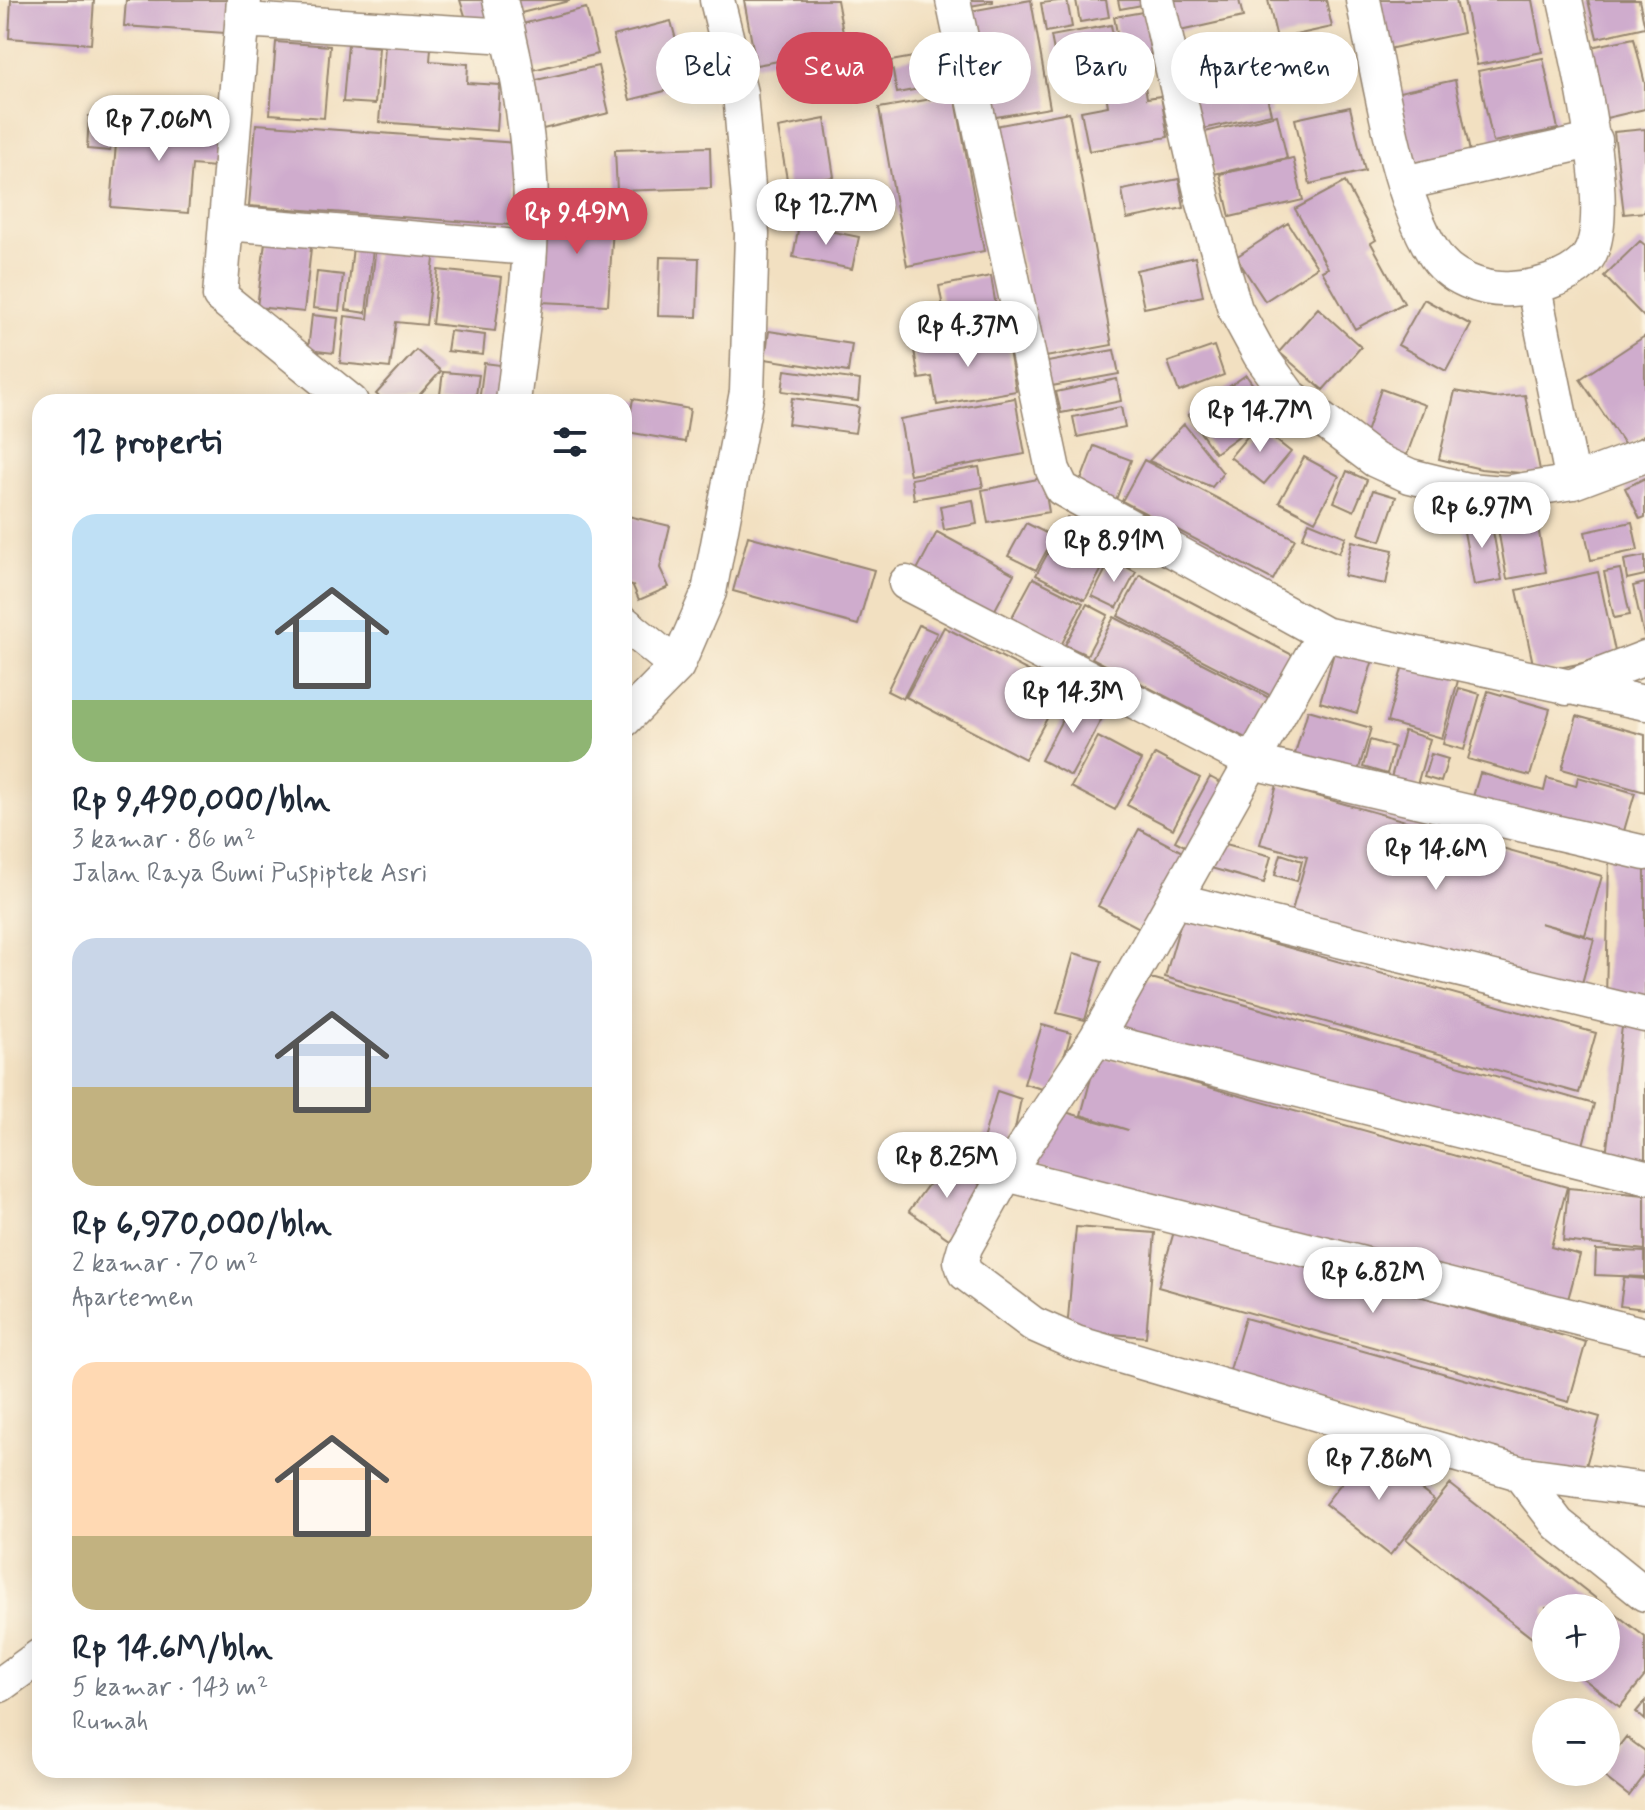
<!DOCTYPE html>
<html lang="id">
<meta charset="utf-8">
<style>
:root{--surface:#fff;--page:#f6f6f7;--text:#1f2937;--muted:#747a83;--accent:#d1495b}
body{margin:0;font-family:Mynerve,sans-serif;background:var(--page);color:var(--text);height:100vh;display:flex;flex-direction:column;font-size:30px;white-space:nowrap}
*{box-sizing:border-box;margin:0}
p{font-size:26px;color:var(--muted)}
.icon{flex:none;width:44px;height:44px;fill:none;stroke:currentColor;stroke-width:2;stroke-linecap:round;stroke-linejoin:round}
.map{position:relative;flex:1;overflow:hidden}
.sheet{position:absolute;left:32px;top:394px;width:600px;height:1384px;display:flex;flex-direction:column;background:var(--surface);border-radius:24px;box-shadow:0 4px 20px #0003}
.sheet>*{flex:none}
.banner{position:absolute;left:656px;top:32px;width:760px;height:72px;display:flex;gap:16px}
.buttons{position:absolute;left:1532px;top:1594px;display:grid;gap:16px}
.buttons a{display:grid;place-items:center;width:88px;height:88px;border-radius:50%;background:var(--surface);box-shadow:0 4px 20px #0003;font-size:40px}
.price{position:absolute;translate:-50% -68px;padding:0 18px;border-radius:28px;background:#fff;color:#222;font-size:26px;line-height:52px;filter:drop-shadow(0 2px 4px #0008)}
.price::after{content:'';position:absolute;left:50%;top:48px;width:24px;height:18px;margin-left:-12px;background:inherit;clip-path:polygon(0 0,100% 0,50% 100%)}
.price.selected{background:var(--accent);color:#fff}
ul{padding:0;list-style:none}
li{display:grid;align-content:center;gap:16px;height:424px;padding:0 40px}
li span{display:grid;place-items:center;height:248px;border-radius:24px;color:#555}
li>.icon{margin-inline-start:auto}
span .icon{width:144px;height:144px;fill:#fffc;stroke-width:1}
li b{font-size:34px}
h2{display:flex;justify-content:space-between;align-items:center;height:96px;padding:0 40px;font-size:34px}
.chip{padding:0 28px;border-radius:36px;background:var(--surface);box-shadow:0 4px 20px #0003;font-size:28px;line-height:72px}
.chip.selected{background:var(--accent);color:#fff}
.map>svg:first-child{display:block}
.building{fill:#cfaccd}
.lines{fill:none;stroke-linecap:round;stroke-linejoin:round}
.minor-casing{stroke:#968570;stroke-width:37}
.minor{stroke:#fff;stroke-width:34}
</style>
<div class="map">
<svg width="1645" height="1810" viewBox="0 0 1645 1810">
<rect width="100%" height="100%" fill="#fcf5e5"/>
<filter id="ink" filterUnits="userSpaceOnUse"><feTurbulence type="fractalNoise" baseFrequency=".0125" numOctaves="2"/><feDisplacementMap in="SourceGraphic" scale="16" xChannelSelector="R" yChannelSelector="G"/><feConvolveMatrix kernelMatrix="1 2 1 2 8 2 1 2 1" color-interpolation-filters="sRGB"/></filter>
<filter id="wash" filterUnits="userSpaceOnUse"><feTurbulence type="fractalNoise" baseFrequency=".006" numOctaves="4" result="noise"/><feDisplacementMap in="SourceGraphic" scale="32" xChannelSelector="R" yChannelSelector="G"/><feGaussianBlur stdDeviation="1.8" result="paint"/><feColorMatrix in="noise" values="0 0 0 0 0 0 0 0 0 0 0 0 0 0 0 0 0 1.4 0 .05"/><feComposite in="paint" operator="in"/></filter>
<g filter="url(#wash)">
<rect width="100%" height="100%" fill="#f2e0c1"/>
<g id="blocks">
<path class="building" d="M11,0H94L91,44L9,38Z
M126,0H228L225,33L124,26Z
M460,0H484L489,19L468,25Z
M514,0H569V1L517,14Z
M744,0H837L846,49L756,65Z
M962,0H993V2L964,7Z
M1031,0L1050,108L984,119L965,12Z
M1067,0L1072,27L1046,32L1041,3Z
M1076,0H1106L1109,17L1080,22Z
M1118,0H1141L1142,5L1120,9Z
M1163,0H1239L1243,17L1171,33Z
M1268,0H1326L1332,27L1277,39Z
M1377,0H1456L1463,33L1388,49Z
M1464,0H1532L1542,52L1477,65Z
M1588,0H1639L1645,27L1597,38Z
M586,8L598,54L525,72L514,26Z
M1143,12L1151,54L1122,59L1114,17Z
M671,21L688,85L630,100L613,36Z
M1111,25L1118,61L1058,72L1051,36Z
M1634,38L1645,84V109L1602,119L1586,48Z
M276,42L330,46L324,118L270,114Z
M348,44L379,47L375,104L343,102Z
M385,45L431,48L430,61L468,64L467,83L500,85L497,131L379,122Z
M941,52L947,84L897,93L891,61Z
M1543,58L1558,129L1493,142L1478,71Z
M1141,62L1147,98L1161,96L1168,137L1089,151L1081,111L1108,106L1102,69Z
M598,66L609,113L543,129L532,81Z
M1261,71L1271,114L1198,130L1189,88Z
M1455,80L1470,152L1405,165L1390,94Z
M955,95L984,251L907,266L879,108Z
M1350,107L1365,171L1310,184L1295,119Z
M1069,112L1112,345L1040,358L995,126Z
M1277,115L1287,158L1214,174L1205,132Z
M89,116L113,118L110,151L87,149Z
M118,118L218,125L215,167L192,165L188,213L111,207Z
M825,119L834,177L788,185L778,128Z
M256,124L517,143L511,225L249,206Z
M1645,129V212L1624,214L1614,132Z
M710,147L711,188L617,191L615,150Z
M1293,158L1303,200L1230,217L1220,174Z
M1179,179L1184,208L1127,219L1122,190Z
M1345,182L1376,240L1371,243L1404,303L1355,329L1322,271L1328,268L1295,209Z
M545,208L614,211L608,305L540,302Z
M1288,223L1317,267L1265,301L1236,257Z
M799,225L859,237L852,269L793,257Z
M266,234L312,239L304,312L257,307Z
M1640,241L1645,245V318L1604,276Z
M376,245L435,251L426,325L396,322L390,368L340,363L345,316L368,319Z
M353,247L373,249L366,313L346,310Z
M660,257L699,258L697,317L658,316Z
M1195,257L1203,296L1144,308L1136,270Z
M438,270L502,277L495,331L432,324Z
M317,272L343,275L339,311L313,308Z
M991,276L997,313L946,323L939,286Z
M1424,299L1471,325L1446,371L1398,345Z
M1318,308L1361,347L1323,390L1279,352Z
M312,315L338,318L334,353L308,350Z
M450,331L485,335L483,355L447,351Z
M769,331L852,344L848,372L765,359Z
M1006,333L1016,391L937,405L932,377L919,379L914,350Z
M1645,336V434L1626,447L1580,379Z
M1214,346L1224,375L1179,392L1168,362Z
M416,350L441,371L413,402H385L376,394Z
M1114,350L1119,374L1046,387L1042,363Z
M484,363L509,366L504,402H479Z
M785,370L860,380L858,401L782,391Z
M443,372L479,375L475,402H439Z
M1246,375L1272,412L1215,453L1188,415Z
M1117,379L1121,401L1061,413L1056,392Z
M1381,389L1425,405L1405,460L1362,444Z
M1455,391L1494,398L1525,395L1541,475L1481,469L1439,459Z
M792,398L859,407L855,433L788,424Z
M1015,398L1025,454L910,475L900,419Z
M633,399L690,409L685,442L627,432Z
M1121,407L1125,427L1077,437L1073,417Z
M1184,424L1223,473L1212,487L1149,461Z
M1257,425L1291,452L1264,484L1230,457Z
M1094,446L1131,460L1114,505L1077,491Z
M1304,457L1339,476L1315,521L1279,502Z
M1144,460L1295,539L1273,580L1122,501Z
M979,467L983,487L914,499L911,479Z
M1347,471L1367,480L1354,511L1334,502Z
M1043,478L1049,512L988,523L982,490Z
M1645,478V517L1640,519L1625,488Z
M1373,490L1396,497L1381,541L1359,534Z
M973,500L977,524L944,530L940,506Z
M1535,510L1546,572L1507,579L1496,518Z
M624,515L670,526L660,568L669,587L639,600L633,586L624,584Z
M1490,515L1502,580L1474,585L1462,521Z
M1067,517L1116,543L1085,600L1036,575Z
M1309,522L1346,537L1339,553L1302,538Z
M1632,522L1638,550L1591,560L1585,532Z
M1026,523L1054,537L1036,570L1008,556Z
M937,532L1014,574L989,621L911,581Z
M748,536L874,570L858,625L733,591Z
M1352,541L1393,550L1386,584L1344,576Z
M1645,556V575L1627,579L1624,560Z
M1111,559L1136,572L1117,608L1092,596Z
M1620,569L1630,615L1614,618L1604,572Z
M1598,572L1616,656L1535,673L1517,590Z
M1140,575L1300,659L1279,700L1118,616Z
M1033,578L1083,603L1057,653L1007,626Z
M1645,583V636H1644L1633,586Z
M1087,604L1108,615L1087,655L1065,645Z
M1114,617L1275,701L1253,742L1092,658Z
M919,625L937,633L903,699L887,691Z
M944,627L1063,689L1025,759L906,697Z
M1337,642L1375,653L1357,713L1320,702Z
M1404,662L1459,677L1442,738L1387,722Z
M1459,688L1480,694L1464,750L1443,744Z
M1488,691L1550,709L1530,776L1468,759Z
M1075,695L1106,711L1071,776L1041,760Z
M1308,710L1371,728L1357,775L1294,757Z
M1577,716L1645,735V792L1562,769Z
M1404,731L1430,739L1415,792L1389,785Z
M1098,737L1141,760L1115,810L1071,787Z
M1370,740L1394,747L1387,774L1363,767Z
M1155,754L1200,778L1173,829L1127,805Z
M1431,754L1448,759L1441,782L1424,777Z
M1480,773L1544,791L1547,778L1576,786L1578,777L1635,793L1621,841L1472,800Z
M1210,777L1228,787L1194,851L1175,841Z
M1277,785L1602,876L1585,935L1540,923L1594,939L1578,998L1290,918L1307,857L1260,844Z
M1139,829L1188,855L1147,932L1098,906Z
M1218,842L1271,856L1264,883L1211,868Z
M1281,854L1302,861L1297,881L1275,875Z
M1609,856L1645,862V1001L1606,1000Z
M1182,918L1596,1033L1579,1093L1165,977Z
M1074,953L1102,961L1085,1020L1057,1013Z
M1140,979H1155L1594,1104L1580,1156L1138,1038L1121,1028Z
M1623,1019L1645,1022V1168L1605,1164Z
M1042,1025L1071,1033L1054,1092L1024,1084Z
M1097,1056L1567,1187L1551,1247L1580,1255L1564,1314L1034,1167L1051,1108L1128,1130L1081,1115Z
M997,1091L1021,1099L1009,1159L980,1150Z
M946,1160L985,1188L949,1239L909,1211Z
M1568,1188L1645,1195V1250L1563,1241Z
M1076,1227L1155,1233L1146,1337L1067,1330Z
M1175,1228L1586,1342L1569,1402L1158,1287Z
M1596,1250L1645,1252V1277L1595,1275Z
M1624,1277L1645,1279V1309L1620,1306Z
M1245,1318L1600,1417L1583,1476L1228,1377Z
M1368,1449L1434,1500L1390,1555L1325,1504Z
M1450,1484L1645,1637V1676L1620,1707L1570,1668H1606V1608H1546V1649L1406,1539Z
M1645,1701V1720L1636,1712Z
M1626,1737L1645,1751V1775L1629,1796L1598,1772H1606V1763Z"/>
</g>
</g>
<g filter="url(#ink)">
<use href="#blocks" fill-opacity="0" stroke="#968570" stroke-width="2"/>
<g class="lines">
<g class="minor-casing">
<path id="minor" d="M244,0L220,296L351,402
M500,0C521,79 535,168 530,249C527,300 519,351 513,402
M953,0L1053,470L1062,489L1324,634L1645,703
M1157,0L1203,200L1235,309L1260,355L1289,395L1375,460L1410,476L1467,490L1505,493L1573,482L1645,455
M1363,0C1379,72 1395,191 1433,252C1448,278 1483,291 1511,289C1535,288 1567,279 1584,262C1620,227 1575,48 1565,0
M243,20L509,36
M1404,183L1595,140
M226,223L530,248
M1534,288L1573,482
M906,583L1252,762L1645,853
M624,623L677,666
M1324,634L1096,1039L1006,1174L965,1247L961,1261L965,1273L1033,1324L1076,1343L1519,1473L1645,1490
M1567,688L1645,658
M624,720L677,666L709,592L747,392L752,234L740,93L717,0
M1175,900L1645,1015
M1096,1039L1645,1177
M1006,1174L1645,1335
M1519,1473L1558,1524L1645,1594
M0,1685L40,1656"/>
</g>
<use href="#minor" class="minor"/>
</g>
</g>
</svg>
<div class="buttons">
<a>+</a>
<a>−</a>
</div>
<b class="price" style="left:159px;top:163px">Rp 7.06M</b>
<b class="price" style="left:826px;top:247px">Rp 12.7M</b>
<b class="price selected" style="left:577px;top:256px">Rp 9.49M</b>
<b class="price" style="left:968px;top:369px">Rp 4.37M</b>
<b class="price" style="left:1260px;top:454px">Rp 14.7M</b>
<b class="price" style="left:1482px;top:550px">Rp 6.97M</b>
<b class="price" style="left:1114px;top:584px">Rp 8.91M</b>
<b class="price" style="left:1073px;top:735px">Rp 14.3M</b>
<b class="price" style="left:1436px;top:892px">Rp 14.6M</b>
<b class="price" style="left:947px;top:1200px">Rp 8.25M</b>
<b class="price" style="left:1373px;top:1315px">Rp 6.82M</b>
<b class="price" style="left:1379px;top:1502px">Rp 7.86M</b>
<div class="banner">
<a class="chip">Beli</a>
<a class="chip selected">Sewa</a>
<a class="chip">Filter</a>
<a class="chip">Baru</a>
<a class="chip">Apartemen</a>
</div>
<section class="sheet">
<h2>12 properti<svg class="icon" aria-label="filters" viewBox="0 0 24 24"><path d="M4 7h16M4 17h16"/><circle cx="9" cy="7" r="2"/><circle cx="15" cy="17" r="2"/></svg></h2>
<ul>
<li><span style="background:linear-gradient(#bfe0f5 75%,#8fb573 0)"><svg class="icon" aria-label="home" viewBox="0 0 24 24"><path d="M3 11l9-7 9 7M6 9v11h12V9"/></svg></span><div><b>Rp 9,490,000/bln</b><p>3 kamar · 86 m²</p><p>Jalan Raya Bumi Puspiptek Asri</p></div></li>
<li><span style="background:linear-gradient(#c9d6e8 60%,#c2b280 0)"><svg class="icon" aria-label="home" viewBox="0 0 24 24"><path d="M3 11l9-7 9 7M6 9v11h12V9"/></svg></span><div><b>Rp 6,970,000/bln</b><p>2 kamar · 70 m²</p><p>Apartemen</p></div></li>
<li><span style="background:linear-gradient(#ffd9b3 70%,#c2b280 0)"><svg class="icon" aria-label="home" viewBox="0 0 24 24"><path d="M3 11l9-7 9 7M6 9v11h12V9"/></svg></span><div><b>Rp 14.6M/bln</b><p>5 kamar · 143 m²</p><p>Rumah</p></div></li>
</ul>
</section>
</div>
